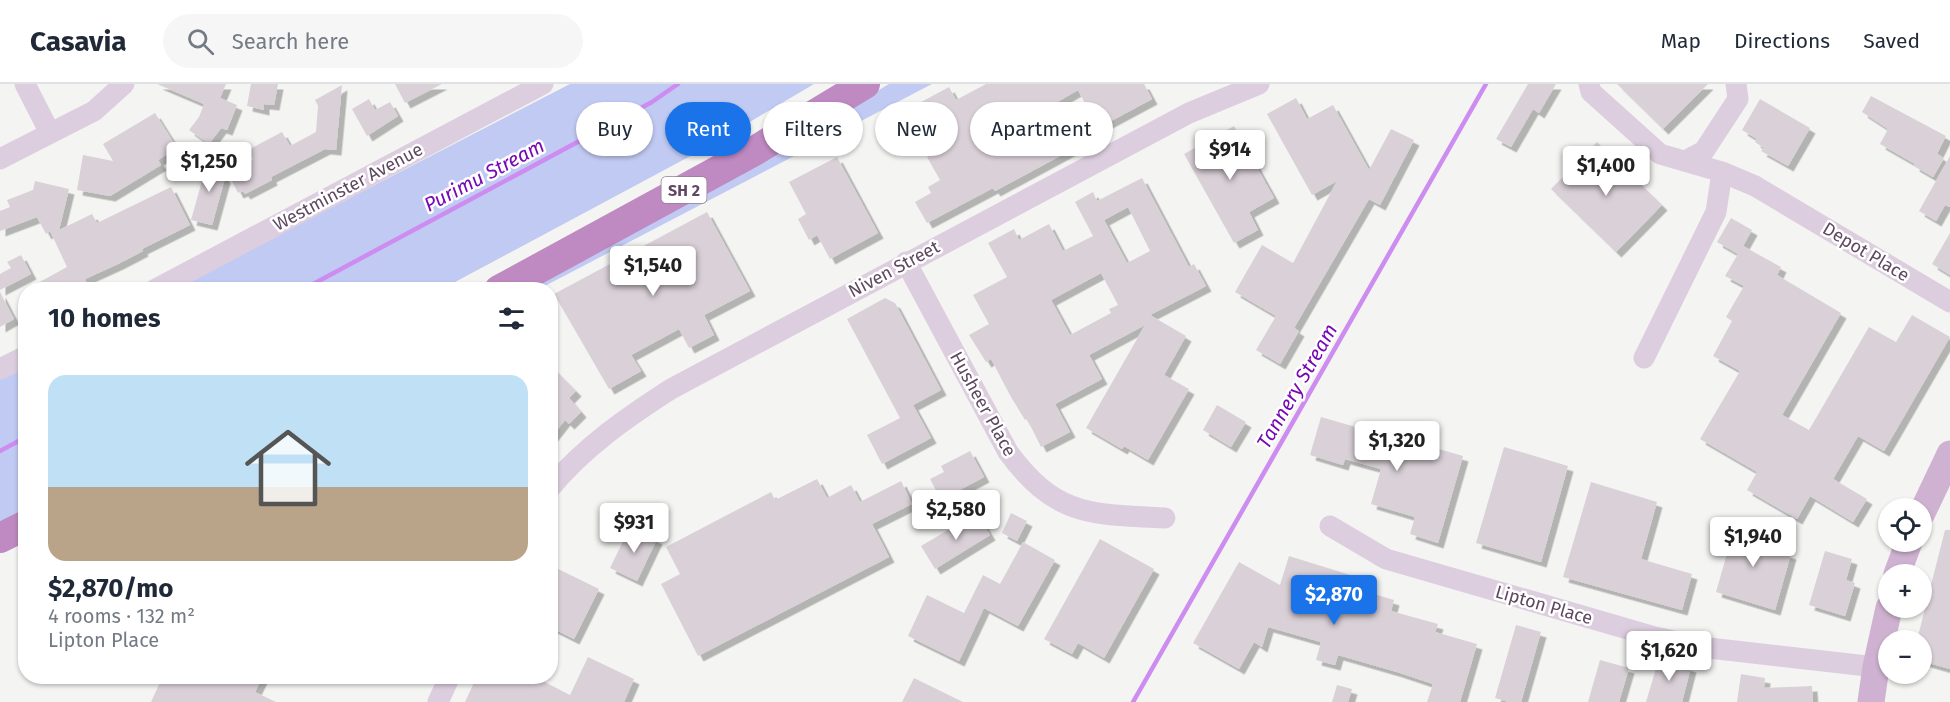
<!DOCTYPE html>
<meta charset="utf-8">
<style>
:root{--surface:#fff;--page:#f6f6f7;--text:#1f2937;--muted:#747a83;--line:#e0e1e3;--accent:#1a73e8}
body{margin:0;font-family:"Fira Sans",sans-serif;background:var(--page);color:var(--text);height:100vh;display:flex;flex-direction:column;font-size:22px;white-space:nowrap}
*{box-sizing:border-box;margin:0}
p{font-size:20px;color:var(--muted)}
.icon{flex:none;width:33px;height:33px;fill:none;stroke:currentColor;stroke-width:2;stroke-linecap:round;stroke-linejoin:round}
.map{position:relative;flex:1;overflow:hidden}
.drawer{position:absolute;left:18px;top:198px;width:540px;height:402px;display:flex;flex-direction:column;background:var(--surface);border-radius:24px;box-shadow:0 2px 4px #0004}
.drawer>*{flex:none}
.guide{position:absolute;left:576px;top:18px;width:570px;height:54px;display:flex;gap:12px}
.fabs{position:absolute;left:1878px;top:414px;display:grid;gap:12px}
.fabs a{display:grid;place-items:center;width:54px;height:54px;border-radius:50%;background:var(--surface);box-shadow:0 2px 4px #0004;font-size:30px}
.price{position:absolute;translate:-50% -51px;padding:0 14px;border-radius:6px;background:#fff;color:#222;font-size:20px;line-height:39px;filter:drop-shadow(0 2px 3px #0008)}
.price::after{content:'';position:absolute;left:50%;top:36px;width:18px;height:14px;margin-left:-9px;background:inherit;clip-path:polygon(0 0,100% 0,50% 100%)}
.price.selected{background:var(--accent);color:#fff}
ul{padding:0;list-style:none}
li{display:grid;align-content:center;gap:12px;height:318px;padding:0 30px}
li+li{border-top:2px solid var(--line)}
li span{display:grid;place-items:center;height:186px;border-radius:18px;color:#555}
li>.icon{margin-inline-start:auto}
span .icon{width:108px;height:108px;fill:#fffc;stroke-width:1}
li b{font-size:26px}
h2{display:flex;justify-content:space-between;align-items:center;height:72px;padding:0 30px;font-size:26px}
.chip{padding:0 21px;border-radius:27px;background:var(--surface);box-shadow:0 2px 4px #0004;font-size:21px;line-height:54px}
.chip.selected{background:var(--accent);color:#fff}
header{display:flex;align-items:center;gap:36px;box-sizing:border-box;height:84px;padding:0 30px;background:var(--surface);border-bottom:2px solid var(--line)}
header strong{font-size:28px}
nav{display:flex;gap:33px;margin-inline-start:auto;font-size:21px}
.search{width:420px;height:54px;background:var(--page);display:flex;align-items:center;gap:15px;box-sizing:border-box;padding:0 21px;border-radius:33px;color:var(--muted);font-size:22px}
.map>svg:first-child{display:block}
.green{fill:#c1caf2}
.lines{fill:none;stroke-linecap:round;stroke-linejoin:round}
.stream{stroke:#cd8df0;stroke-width:4.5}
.building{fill:#dad1d8;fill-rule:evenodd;filter:url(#shadow)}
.minor{stroke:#ddcedf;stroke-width:21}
.major{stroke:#cfb2d1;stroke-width:27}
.highway{stroke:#bf89c2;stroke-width:30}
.labels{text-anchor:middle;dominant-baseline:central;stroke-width:5;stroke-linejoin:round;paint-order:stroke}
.shield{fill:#fff;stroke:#8f8090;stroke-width:1.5}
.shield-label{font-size:16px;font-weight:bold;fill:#5f4961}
.street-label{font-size:18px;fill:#5f4961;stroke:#fff}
.water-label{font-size:20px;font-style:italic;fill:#7807b5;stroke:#fff}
</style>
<header>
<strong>Casavia</strong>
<div class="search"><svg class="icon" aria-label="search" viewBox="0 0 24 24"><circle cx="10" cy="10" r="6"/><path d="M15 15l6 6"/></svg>Search here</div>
<nav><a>Map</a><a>Directions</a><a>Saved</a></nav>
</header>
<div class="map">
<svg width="1950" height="618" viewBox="0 0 1950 618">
<defs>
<filter id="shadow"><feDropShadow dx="5.5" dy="5.5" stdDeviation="0" flood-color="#0004"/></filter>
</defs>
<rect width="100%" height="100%" fill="#f4f4f2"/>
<path class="green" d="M570,0H814L711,61L442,205L172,206Z
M889,0H932L539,205L520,206L756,79Z
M25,281V427L0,440V294Z"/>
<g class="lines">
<path class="stream" d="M302,206L652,18L678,0
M0,367L26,353
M1133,618L1486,0"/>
</g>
<path class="building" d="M157,0H226L220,14L237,21L227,46L221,44L209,60L189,46L199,33L204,20Z
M251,0H278L274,21L264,20V26L247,22Z
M395,0H442L405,19Z
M986,0H1144L1152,15L1098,44L1078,6L1040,28L1054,55L1062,51L1071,66L995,107L993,104L927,139L915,118L931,109L928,103L940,96L927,73L934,69L910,24L949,3L956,16Z
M1528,0H1556L1539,29L1533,25L1511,63L1496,55Z
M1617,0H1708L1663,45Z
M342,1L336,66L325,65L271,93L272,96L245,110L243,107L238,109L228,89L253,75L248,66L282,48L290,62L316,48L318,22L315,16Z
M1871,12L1946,52L1937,70L1944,74L1933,93L1914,82L1915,80L1880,60L1888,45L1862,28Z
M1296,14L1307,35L1333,21L1369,86L1391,45L1414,56L1380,121L1369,115L1294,244L1299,247L1280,280L1256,266L1276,232L1235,208L1262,161L1293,179L1337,97L1312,111L1267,30Z
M369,15L375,26L390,18L398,32L367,52L352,25Z
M1760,15L1810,44L1788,82L1761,67L1764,64L1755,58L1757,55L1742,46Z
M155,29L177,64L158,76L161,81L110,112L77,106L83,71L113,77L103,60Z
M1234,42L1274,114L1249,128L1258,146L1234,159L1184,70Z
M1597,58L1662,121L1616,168L1551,105Z
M210,68L225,94L212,141L191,136Z
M1950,72V123L1945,121L1936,137L1919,127Z
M837,73L878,149L830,175L817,151L809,156L798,135L806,130L789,98Z
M1142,94L1189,183L1194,180L1206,202L1150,231L1186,252L1164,291L1189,305L1148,376L1124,362L1122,365L1086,344L1145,241L1089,271L1102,295L1055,320L1070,348L1041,363L1027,335L1025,336L1011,313L991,275L986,278L969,251L989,240L973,211L1007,193L988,159L1014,145L1019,156L1049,140L1063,167L1093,152L1075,118L1093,108L1097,117ZM1128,123L1150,167L1127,179L1104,136ZM1101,189L1118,221L1109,225L1111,229L1070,251L1051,216Z
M35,97L69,105L59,146L92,130L97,139L171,103L190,141L142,165L143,167L118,180L85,195L87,200L74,206H25L67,183L50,147L46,150L37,133L0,147V127L10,123L7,116L33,106Z
M707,128L750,207L704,231L714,251L689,264L679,245L631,271L641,287L609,305L554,210Z
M1731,134L1752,146L1743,162L1781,183L1777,191L1841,229L1782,331L1809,346L1869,243L1896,258L1912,231L1950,253L1884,367L1858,352L1833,395L1867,415L1853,438L1810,412L1797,435L1747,406L1757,388L1700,355L1740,287L1713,272L1732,237L1726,233L1744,202L1725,192L1738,170L1717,158Z
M1950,149V191L1932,180Z
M21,171L31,190L0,206V190L11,184L7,178Z
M0,208L14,235L0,243Z
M885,214L895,219L941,306L913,321L931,354L882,380L867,351L900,334L847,235Z
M550,281L576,307L569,314L581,328L569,340L565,336L550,355Z
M1217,321L1246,338L1231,363L1203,346Z
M1321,333L1390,353L1391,348L1426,358L1425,361L1463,372L1438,459L1410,450L1415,433L1371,420L1381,385L1345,375L1343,381L1310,371Z
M1504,363L1568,382L1541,478L1476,459Z
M970,367L984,393L941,416L930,395L944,388L941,382Z
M817,395L827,414L851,401L860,418L901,397L912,420L872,440L889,473L698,572L661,500L680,490L666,463L771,408L775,416Z
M1591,398L1657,418L1641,475L1692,490L1682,526L1563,493Z
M977,429L990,451L935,485L921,462Z
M1011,429L1027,437L1017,457L1002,449Z
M1736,438L1767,447L1763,462L1791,470L1775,526L1716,508Z
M630,443L657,455L637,497L610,484Z
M1945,446H1950V585L1922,577V556H1917Z
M1100,455L1154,485L1104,574L1078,559L1072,570L1044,555Z
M1023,458L1055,476L1018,542L984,524L959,577L908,552L927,511L964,529L983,491L1000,500Z
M1825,467L1852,475L1846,496L1855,499L1845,532L1809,521Z
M1289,472L1360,494L1357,505L1394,516L1391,527L1438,540L1435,548L1477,560L1460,618H1427L1433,600L1397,588L1338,571L1335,581L1316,576L1321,558L1268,543L1262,563L1254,558L1239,585L1193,559L1239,478L1280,501Z
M550,481L599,505L574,555L550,543Z
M1516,541L1541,548L1521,618H1509L1495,614Z
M588,573L634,595L624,618H465L477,592H533L570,611Z
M1659,574L1691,583L1682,618H1646Z
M1600,576L1629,584L1619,618H1588Z
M1741,590L1765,594L1764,604L1812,602L1813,618H1737Z
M163,592H263L255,608L276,618H151Z
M914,594L963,618H902Z
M1337,601L1352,605L1348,618H1332Z"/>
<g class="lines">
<path class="minor" d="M25,0L50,49
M1589,0L1591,8L1660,70L1722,88L1755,102L1950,218
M0,75L94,27L124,0
M1685,77L1704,67L1738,15L1736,0
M906,178L1008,368C1056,433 1090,430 1165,434
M154,206L543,0
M1644,274L1716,128L1722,88
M0,285L26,272
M550,404C584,363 626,334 671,305L1189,29L1259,0
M1330,442L1386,475L1655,553L1700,563L1876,583
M438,618L450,592"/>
<path class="major" d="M1922,429L1950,370
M1897,490L1909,458
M1871,618L1876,583L1889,524"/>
<path class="highway" d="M499,206L756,66L865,0
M0,454L26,441"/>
</g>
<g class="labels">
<rect class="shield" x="661.5" y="93" width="45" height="26" rx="4.5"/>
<g class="shield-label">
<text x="684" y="106">SH 2</text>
</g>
<g class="street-label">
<text transform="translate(348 103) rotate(-28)">Westminster Avenue</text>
<text transform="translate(1866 168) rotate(31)">Depot Place</text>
<text transform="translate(894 185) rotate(-28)">Niven Street</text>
<text transform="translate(983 320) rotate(61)">Husheer Place</text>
<text transform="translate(1544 521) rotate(16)">Lipton Place</text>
</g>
<g class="water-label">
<text transform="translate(484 91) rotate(-28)">Purimu Stream</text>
<text transform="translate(1297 302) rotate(-60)">Tannery Stream</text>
</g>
</g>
</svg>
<div class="fabs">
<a><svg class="icon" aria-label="locate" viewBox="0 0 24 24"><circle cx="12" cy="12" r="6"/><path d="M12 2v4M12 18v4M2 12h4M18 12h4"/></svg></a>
<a>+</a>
<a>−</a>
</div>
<b class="price" style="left:1230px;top:97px">$914</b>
<b class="price" style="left:209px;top:109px">$1,250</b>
<b class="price" style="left:1606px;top:113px">$1,400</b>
<b class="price" style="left:653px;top:213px">$1,540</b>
<b class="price" style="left:1397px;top:388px">$1,320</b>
<b class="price" style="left:956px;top:457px">$2,580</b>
<b class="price" style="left:634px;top:470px">$931</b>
<b class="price" style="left:1753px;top:484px">$1,940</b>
<b class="price selected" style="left:1334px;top:542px">$2,870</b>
<b class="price" style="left:1669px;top:598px">$1,620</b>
<div class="guide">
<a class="chip">Buy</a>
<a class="chip selected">Rent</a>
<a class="chip">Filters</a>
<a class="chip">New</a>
<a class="chip">Apartment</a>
</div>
<section class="drawer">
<h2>10 homes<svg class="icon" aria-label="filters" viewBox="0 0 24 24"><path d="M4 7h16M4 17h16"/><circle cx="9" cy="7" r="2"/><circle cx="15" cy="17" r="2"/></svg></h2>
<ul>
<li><span style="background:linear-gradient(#bfe0f5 60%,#b9a48a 0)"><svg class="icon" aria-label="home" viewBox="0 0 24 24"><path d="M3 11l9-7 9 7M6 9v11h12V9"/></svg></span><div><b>$2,870/mo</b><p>4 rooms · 132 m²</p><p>Lipton Place</p></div></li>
</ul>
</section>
</div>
